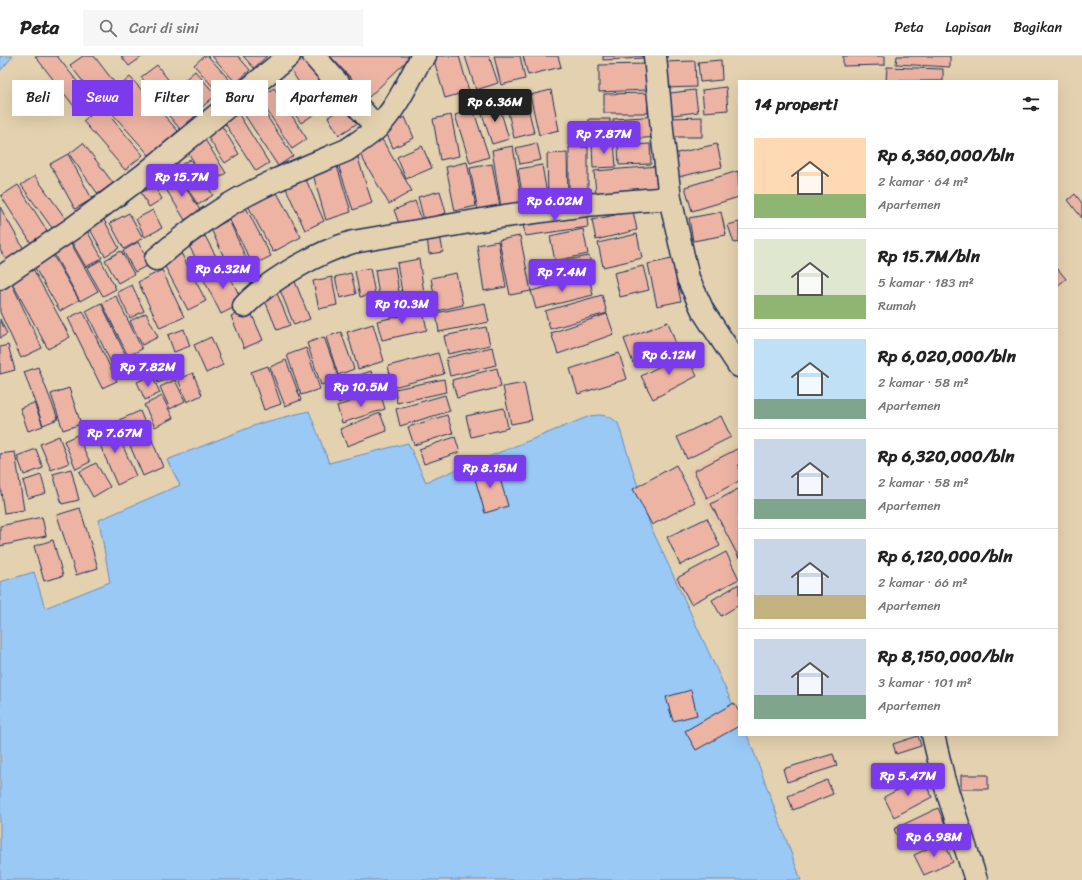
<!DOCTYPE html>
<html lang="id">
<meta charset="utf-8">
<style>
:root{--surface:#fff;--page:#f6f6f6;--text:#222;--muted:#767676;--line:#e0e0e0;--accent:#7c3aed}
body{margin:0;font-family:Sriracha,sans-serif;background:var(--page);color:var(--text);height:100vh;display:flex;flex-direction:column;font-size:15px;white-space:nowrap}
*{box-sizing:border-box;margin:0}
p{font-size:13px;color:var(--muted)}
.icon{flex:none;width:22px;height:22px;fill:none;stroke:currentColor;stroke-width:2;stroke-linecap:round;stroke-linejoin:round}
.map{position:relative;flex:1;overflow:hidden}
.side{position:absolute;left:738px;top:24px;width:320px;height:656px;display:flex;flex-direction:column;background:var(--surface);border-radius:0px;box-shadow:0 4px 16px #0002}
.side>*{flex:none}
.hud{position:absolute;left:12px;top:24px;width:380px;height:36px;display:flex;gap:8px}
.price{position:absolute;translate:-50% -34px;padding:0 9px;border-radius:4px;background:var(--accent);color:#fff;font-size:13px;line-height:26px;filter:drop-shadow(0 1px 2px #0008)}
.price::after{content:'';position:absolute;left:50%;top:24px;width:12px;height:9px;margin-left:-6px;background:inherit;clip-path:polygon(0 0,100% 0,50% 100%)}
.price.on{background:#222;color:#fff}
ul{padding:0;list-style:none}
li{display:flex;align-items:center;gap:12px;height:100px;padding:0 16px}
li+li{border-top:1px solid var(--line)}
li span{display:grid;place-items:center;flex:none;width:112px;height:80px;border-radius:0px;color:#555}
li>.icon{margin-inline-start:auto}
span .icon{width:48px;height:48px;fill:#fffc;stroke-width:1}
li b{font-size:17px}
h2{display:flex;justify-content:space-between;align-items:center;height:48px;padding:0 16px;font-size:17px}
.chip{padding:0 14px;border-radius:0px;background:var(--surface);box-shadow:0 4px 16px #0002;font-size:14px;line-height:36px}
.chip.on{background:var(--accent);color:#fff}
header{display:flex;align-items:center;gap:24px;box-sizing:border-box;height:56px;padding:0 20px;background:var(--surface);border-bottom:1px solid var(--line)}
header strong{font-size:19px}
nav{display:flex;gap:22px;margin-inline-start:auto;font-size:14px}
.search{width:280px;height:36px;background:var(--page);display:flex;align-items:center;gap:10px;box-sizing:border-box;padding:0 14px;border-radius:0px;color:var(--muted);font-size:15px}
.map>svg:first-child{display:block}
.built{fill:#e7c8ac}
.water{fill:#9ac9f6;stroke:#678bb9}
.building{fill:#edb4a4;stroke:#1b2f5e}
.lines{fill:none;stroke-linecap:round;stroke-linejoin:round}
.minor-casing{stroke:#1b2f5e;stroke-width:25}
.minor{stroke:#e4d1af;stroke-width:22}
</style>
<header>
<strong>Peta</strong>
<div class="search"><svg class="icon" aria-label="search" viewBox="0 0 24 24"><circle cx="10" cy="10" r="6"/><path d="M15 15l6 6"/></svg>Cari di sini</div>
<nav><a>Peta</a><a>Lapisan</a><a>Bagikan</a></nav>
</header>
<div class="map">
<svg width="1082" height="824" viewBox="0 0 1082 824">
<rect width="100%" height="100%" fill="#e4d1af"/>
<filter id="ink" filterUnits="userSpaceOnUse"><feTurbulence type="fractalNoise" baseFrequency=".025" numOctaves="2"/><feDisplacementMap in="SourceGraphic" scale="8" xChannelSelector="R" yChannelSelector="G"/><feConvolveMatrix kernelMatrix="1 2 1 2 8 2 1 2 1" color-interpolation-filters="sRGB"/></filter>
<g filter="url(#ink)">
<path class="built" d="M739,387V513L687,414Z"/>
<path class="water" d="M0,0H13L0,15Z
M309,355L329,407L408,387L426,426L590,360C603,358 608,359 618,367L650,469L739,662V679H747L755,699L801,824H0V526L34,516L45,552L110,526L99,464L180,429L167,404L261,367Z"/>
<path class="building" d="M35,0H57L91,43L77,54Z
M83,0H94L114,26L95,41L70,9Z
M121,0H143L129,10Z
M204,0H208L235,30L222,41L194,9Z
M212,0H238L250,14L236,27Z
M243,0H267L254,12Z
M306,0L331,39L314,50L289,11Z
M330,0H412L369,41Z
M436,0H459L469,35L445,42L433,1Z
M465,0H489L498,27L476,34Z
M494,0H520L525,23L501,29Z
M523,0H558L561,11L528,19Z
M603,0H644V2L603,4Z
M843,0H885V9L843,10Z
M897,0H950V11L896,8Z
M721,4L722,24L700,26L698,6Z
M695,5L696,31L663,32L662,6Z
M646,8L647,34L599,36V9Z
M157,9L173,30L157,42L141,21Z
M887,11L943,13V25H886Z
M195,15L216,39L202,51L181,27Z
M130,21L178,75L150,100L102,46Z
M298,29L316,57L301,67L282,39Z
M726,31L728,54L704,56L702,34Z
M180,32L200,56L180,73L160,49Z
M274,32L307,83L292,93L259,42Z
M551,34L559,74L539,79L530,39Z
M695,34L698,56L665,60L662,38Z
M648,37V57H604V38Z
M526,42L534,77L514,82L506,47Z
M498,46L509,83L492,88L480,52Z
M259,48L293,100L278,110L244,58Z
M349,48L361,65L339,79L328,61Z
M101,50L143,99L125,114L83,65Z
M473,53L489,101L470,107L455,59Z
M236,54L269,107L256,115L222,63Z
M451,59L459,100L440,104L433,63Z
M658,60L659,81L615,84L613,63Z
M405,61L414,82L393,92L384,71Z
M702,61V81H671V62Z
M589,63H610V83H589Z
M220,67L239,98L225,107L205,77Z
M380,80L412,135L389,148L357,93Z
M204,82L226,117L208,129L186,93Z
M614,86L616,111L593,112L592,88Z
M83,87L113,127L98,138L69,98Z
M537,87L541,104L520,108L516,92Z
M650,88L651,108L619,109L618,90Z
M717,88L722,111L678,121L673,98Z
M422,90L432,112L406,123L397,101Z
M513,90L522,148L501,151L492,94Z
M569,91H588V143L569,144Z
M567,97L568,140L548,141L547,98Z
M68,98L92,143L75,153L50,108Z
M357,99L372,147L353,154L337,105Z
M190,103L213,139L198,149L175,113Z
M467,106L476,150L455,155L446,111Z
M336,107L351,156L326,164L312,115Z
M492,108L500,151L478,155L470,112Z
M542,109L548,144L524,149L518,113Z
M659,110L661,132L596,137L594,115Z
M738,115L739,141L692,155L685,131Z
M304,119L324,165L305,174L284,128Z
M35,120L68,166L55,176L21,129Z
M178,120L200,154L185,164L164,130Z
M18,129L48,176L31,187L1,140Z
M154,129L162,143L149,151L141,137Z
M275,133L301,181L273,196L247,148Z
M440,135L446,157L424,164L418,141Z
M1075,138L1082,147V162L1068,144Z
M415,145L422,164L401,173L394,154Z
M244,148L271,200L253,209L226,157Z
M0,151L25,195L7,205L0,194Z
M586,152L588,171L525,180L522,160Z
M153,154L162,172L145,181L136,163Z
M633,155L637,174L596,184L592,164Z
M721,156L726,179L693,185L689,162Z
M129,157L143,182L124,193L110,167Z
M102,160L119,192L105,200L87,168Z
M229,164L246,202L228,210L211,173Z
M739,166V186L734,187L728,169Z
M85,171L102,202L86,211L68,180Z
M583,173L588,198L555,205L550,180Z
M637,178L642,202L603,211L598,187Z
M440,179L443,196L429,198L427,181Z
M205,180L220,208L204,217L189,190Z
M520,180L531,235L510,239L499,184Z
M68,182L98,235L80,245L50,191Z
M498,185L506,231L484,235L477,189Z
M138,186L150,208L135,216L123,195Z
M179,193L206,245L188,254L161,203Z
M121,195L134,218L118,227L105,204Z
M51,196L79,244L60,255L32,207Z
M589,200L593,217L556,224L553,207Z
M419,203L426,250L405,254L397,207Z
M672,203L681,245L657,250L648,208Z
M101,204L116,233L103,240L87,212Z
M225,210L243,247L221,258L203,222Z
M643,210L649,234L620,241L614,217Z
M32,211L70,281L48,293L10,223Z
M395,211L402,256L382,259L375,214Z
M370,212L375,238L360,241L355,215Z
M1057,212L1066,223L1057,230Z
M162,214L184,261L160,272L138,226Z
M351,217L356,238L340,242L335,221Z
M456,217L463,249L437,255L431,222Z
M589,220L593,239L536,253L531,235Z
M332,221L337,249L319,253L313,225Z
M294,223L310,263L294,269L278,229Z
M10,224L42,292L21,302L0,256V229Z
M132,229L144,255L130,262L117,236Z
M274,230L290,269L277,274L261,235Z
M602,239L607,257L550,273L545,255Z
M116,240L142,293L128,300L102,247Z
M101,247L129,306L114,313L86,255Z
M485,247L489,266L439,276L436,257Z
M249,252L263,284L244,292L231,260Z
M83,255L117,325L102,332L68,262Z
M423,255L427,274L382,284L377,265Z
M146,257L158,281L142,289L130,265Z
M607,258L614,278L558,298L551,277Z
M0,263L7,278L0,282Z
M668,266L677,291L633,307L624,283Z
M373,268L384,305L358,313L347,276Z
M486,271L490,289L448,298L444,280Z
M184,273L190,290L174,296L168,279Z
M341,276L354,313L338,319L326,281Z
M211,281L223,309L206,317L194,289Z
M324,281L339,323L321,329L307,287Z
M8,289L15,314L0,318V291Z
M492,291L496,309L450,320L446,302Z
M306,292L320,333L301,339L287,299Z
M438,297L444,318L393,331L388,310Z
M619,297L627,323L578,338L570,313Z
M685,297L697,320L653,343L641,320Z
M166,302L174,320L158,327L150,309Z
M286,304L301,344L285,350L270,311Z
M268,310L281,348L264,354L251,316Z
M38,311L58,363L43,369L24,316Z
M497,312L501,331L457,342L452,324Z
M371,315L377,333L338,347L332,329Z
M193,317L202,339L187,346L178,323Z
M152,319L160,337L145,344L137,326Z
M444,323L446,336L397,347L395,333Z
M175,324L185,345L170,353L160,331Z
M524,327L532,364L511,368L503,331Z
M69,332L81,368L63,374L51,338Z
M380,336L385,353L342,367L337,350Z
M445,339L450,355L400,370L396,353Z
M162,340L173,362L155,371L144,349Z
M34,347L43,370L28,375L20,352Z
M504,352L508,372L471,381L466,360Z
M140,355L163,411L143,420L119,364Z
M380,357L387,375L347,390L340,373Z
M447,359L453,377L414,389L408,371Z
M721,360L731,381L687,403L677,381Z
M113,367L136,420L117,429L94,375Z
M77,379L90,406L76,413L64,385Z
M59,380L69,407L51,414L40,388Z
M455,381L460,396L424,408L419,393Z
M739,392V425L707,442L694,415Z
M36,393L43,412L24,419L17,400Z
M15,396L24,454L4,457L0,429V398Z
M96,407L110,431L93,441L79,416Z
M496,409L508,450L485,457L473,416Z
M676,409L695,446L652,469L633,433Z
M71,413L79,444L62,448L53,418Z
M41,419L46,437L28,442L23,425Z
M738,433L739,435V502L711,448Z
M80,452L98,512L76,519L57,459Z
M42,461L46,480L0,490V470Z
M707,462L720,490L680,509L667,481Z
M53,484L63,520L44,525L34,490Z
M726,496L739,523L691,548L677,522Z
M739,528V549L721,560L712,544Z
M691,634L697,659L673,665L666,641Z
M734,647L739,656V670L696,694L685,675Z
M918,680L921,690L896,698L893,688Z
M833,698L837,710L787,726L783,713Z
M961,719H988V733H961Z
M922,721L932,741L894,761L884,741Z
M827,724L833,738L793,754L788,740Z
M938,752L945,768L901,789L894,773Z
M944,785L953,806L924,819L914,799Z"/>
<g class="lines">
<g class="minor-casing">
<path id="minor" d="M314,0L377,72
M655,0L663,84L670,142L688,222L703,255L739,310
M156,203C176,186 197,169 219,155C259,129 304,112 347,94C357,87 368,80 377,72C396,53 407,28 419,6L425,0
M0,222L73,172L145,118L289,0
M244,250C269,224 318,196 353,186L505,160L586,149L670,142
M933,679L944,725L976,824"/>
</g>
<use href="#minor" class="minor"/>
</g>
</g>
</svg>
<b class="price on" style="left:495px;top:67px">Rp 6.36M</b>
<b class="price" style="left:604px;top:99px">Rp 7.87M</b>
<b class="price" style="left:182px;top:142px">Rp 15.7M</b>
<b class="price" style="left:555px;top:166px">Rp 6.02M</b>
<b class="price" style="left:223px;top:234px">Rp 6.32M</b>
<b class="price" style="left:562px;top:237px">Rp 7.4M</b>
<b class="price" style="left:402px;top:269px">Rp 10.3M</b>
<b class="price" style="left:669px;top:320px">Rp 6.12M</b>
<b class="price" style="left:148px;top:332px">Rp 7.82M</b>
<b class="price" style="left:361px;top:352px">Rp 10.5M</b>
<b class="price" style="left:115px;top:398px">Rp 7.67M</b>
<b class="price" style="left:490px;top:433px">Rp 8.15M</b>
<b class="price" style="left:908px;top:741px">Rp 5.47M</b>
<b class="price" style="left:934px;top:802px">Rp 6.98M</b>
<div class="hud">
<a class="chip">Beli</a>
<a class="chip on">Sewa</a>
<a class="chip">Filter</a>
<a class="chip">Baru</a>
<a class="chip">Apartemen</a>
</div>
<section class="side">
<h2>14 properti<svg class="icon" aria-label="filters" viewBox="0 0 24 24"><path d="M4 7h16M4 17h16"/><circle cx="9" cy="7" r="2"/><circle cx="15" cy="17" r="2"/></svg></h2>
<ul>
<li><span style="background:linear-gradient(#ffd9b3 70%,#8fb573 0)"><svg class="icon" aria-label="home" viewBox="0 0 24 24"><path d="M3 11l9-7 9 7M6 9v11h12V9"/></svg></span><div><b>Rp 6,360,000/bln</b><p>2 kamar · 64 m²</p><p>Apartemen</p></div></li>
<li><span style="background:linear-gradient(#dfe7d0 70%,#8fb573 0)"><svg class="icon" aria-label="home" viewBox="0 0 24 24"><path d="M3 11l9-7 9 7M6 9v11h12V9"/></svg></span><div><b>Rp 15.7M/bln</b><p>5 kamar · 183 m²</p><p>Rumah</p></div></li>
<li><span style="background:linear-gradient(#bfe0f5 75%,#7fa58c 0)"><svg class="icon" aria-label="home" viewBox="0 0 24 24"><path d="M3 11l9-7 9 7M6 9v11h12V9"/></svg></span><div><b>Rp 6,020,000/bln</b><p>2 kamar · 58 m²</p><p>Apartemen</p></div></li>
<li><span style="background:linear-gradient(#c9d6e8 75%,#7fa58c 0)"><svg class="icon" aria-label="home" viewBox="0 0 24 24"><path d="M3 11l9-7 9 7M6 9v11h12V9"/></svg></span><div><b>Rp 6,320,000/bln</b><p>2 kamar · 58 m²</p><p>Apartemen</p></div></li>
<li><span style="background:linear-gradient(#c9d6e8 70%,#c2b280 0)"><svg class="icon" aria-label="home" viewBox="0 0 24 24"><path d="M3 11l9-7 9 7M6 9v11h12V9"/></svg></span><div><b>Rp 6,120,000/bln</b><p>2 kamar · 66 m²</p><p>Apartemen</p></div></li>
<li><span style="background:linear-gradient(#c9d6e8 70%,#7fa58c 0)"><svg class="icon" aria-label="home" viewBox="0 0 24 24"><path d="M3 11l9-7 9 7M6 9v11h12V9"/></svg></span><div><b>Rp 8,150,000/bln</b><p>3 kamar · 101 m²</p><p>Apartemen</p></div></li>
</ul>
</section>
</div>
